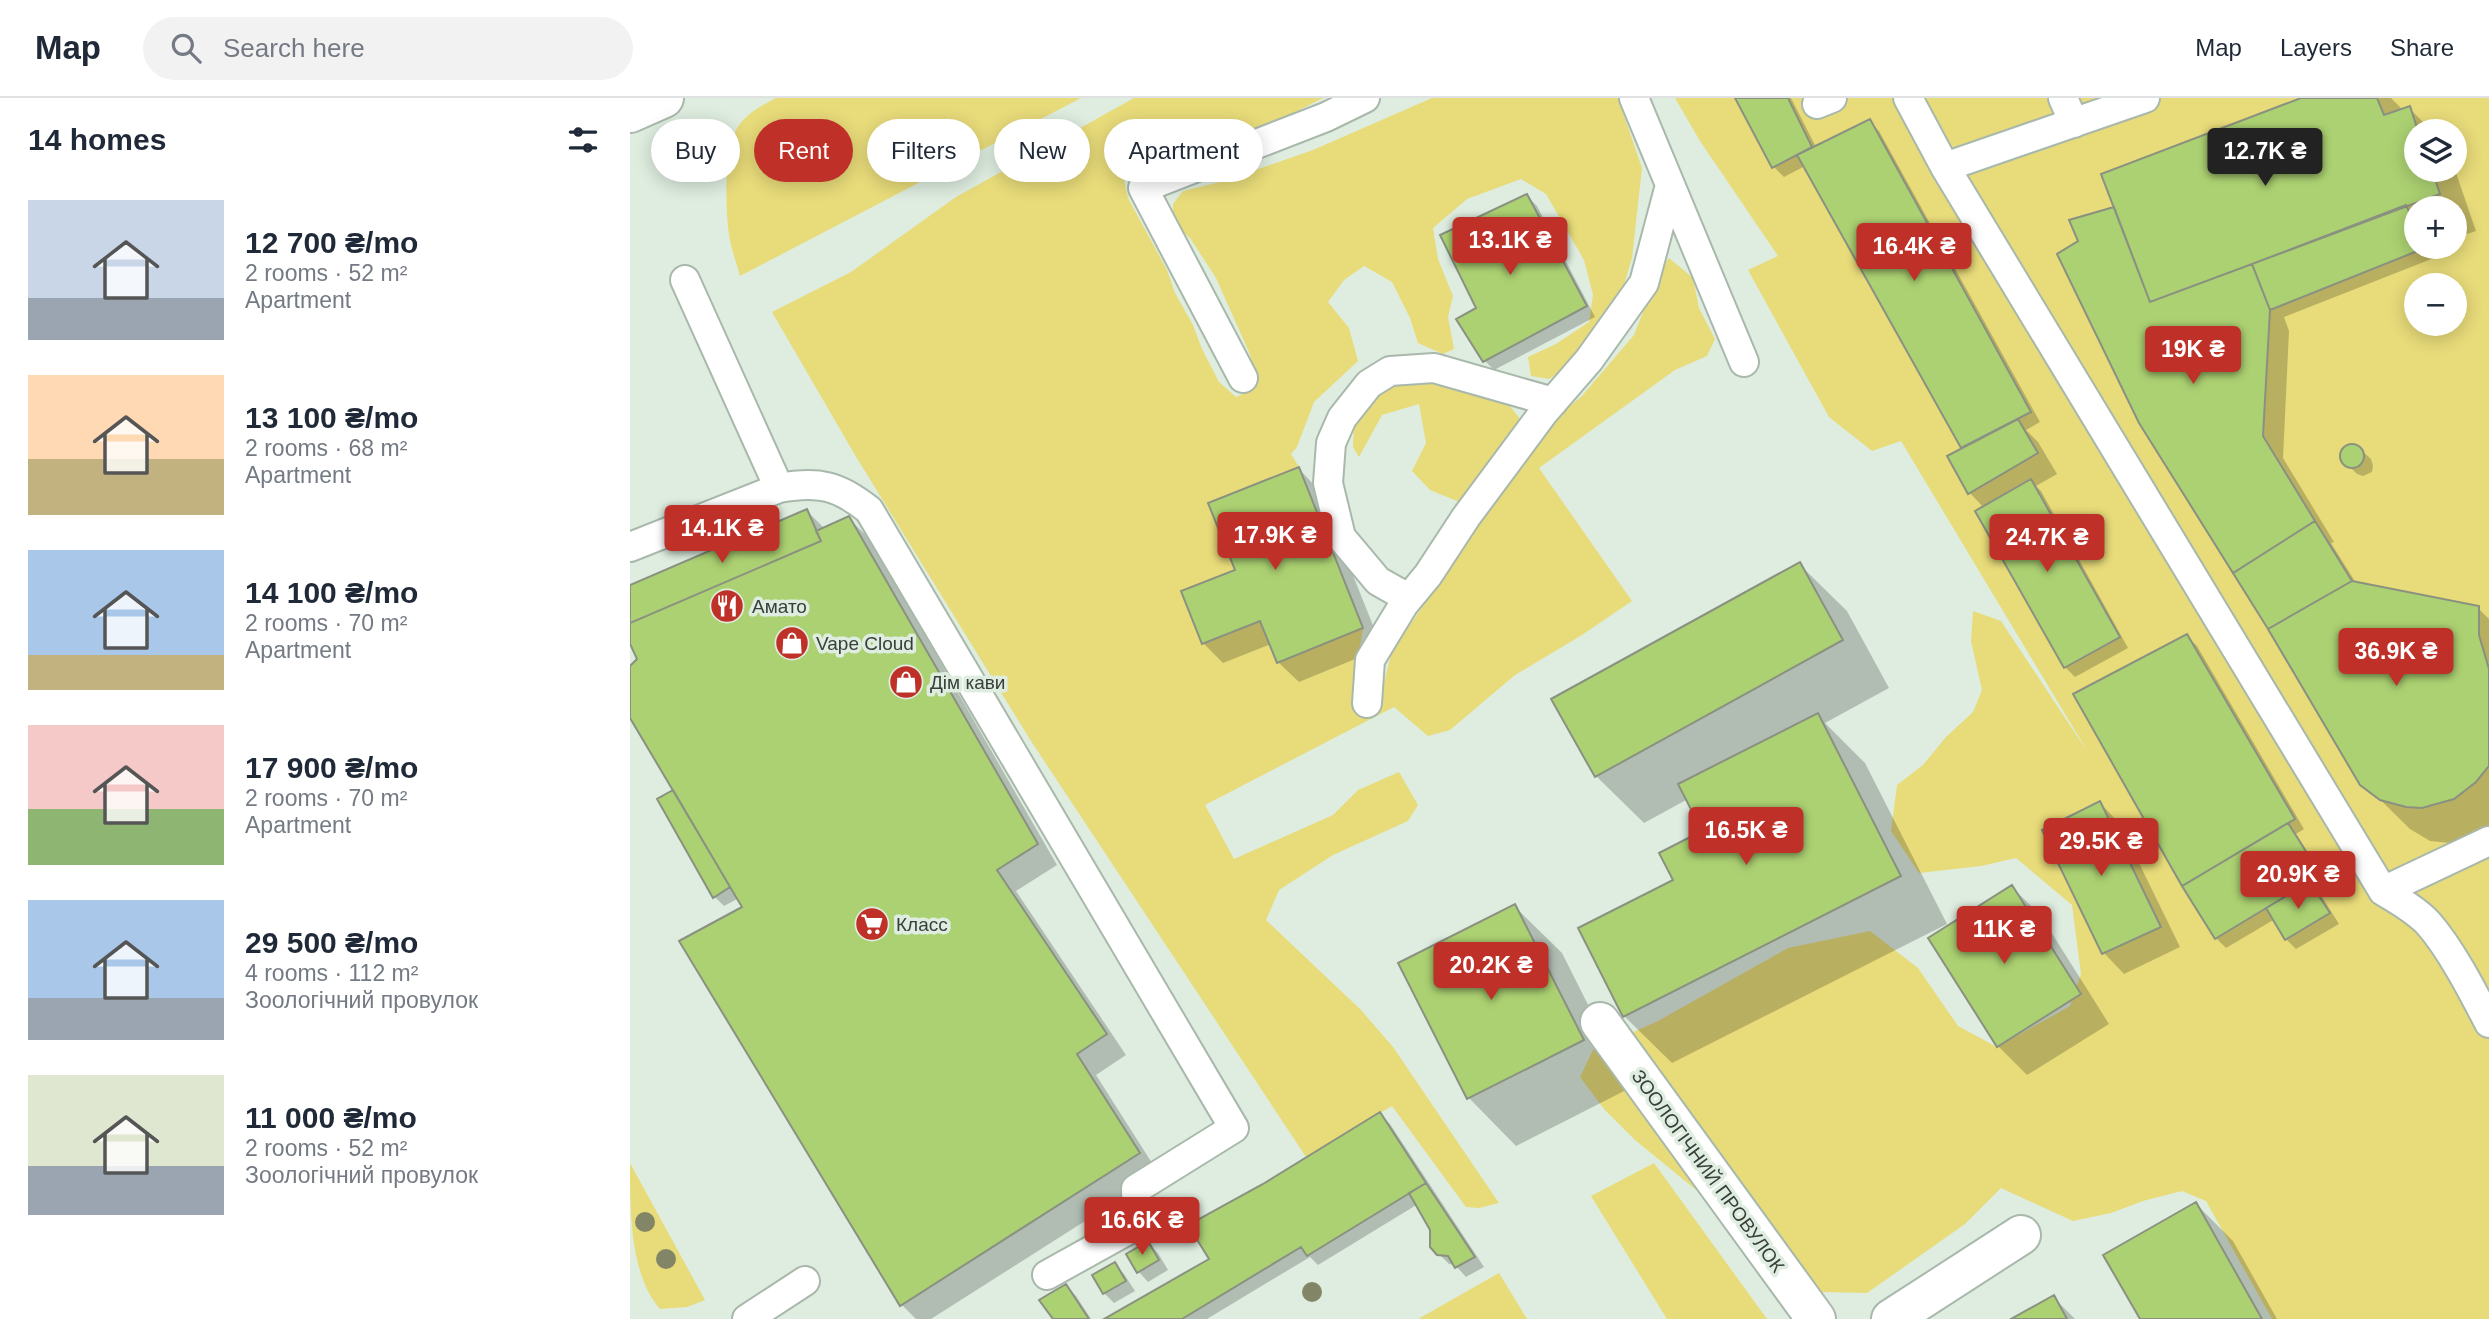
<!DOCTYPE html>
<meta charset="utf-8">
<style>
:root{--surface:#fff;--page:#f2f2f3;--text:#1f2937;--muted:#747a83;--line:#e0e1e3;--accent:#bf3128}
body{margin:0;font-family:Arial,sans-serif;background:var(--page);color:var(--text);height:100vh;display:flex;flex-direction:column;font-size:26px;white-space:nowrap}
*{box-sizing:border-box;margin:0}
p{font-size:23px;color:var(--muted)}
.icon{flex:none;width:38px;height:38px;fill:none;stroke:currentColor;stroke-width:2;stroke-linecap:round;stroke-linejoin:round}
.map{position:relative;flex:1;overflow:hidden}
.drawer{display:flex;flex-direction:column;background:var(--surface);width:630px}
.drawer>*{flex:none}
.top-card{position:absolute;left:21px;top:21px;width:665px;height:63px;display:flex;gap:14px}
.fabs{position:absolute;left:1774px;top:21px;display:grid;gap:14px}
.fabs a{display:grid;place-items:center;width:63px;height:63px;border-radius:50%;background:var(--surface);box-shadow:0 4px 18px #0003;font-size:35px}
.price{position:absolute;translate:-50% -60px;padding:0 16px;border-radius:7px;background:var(--accent);color:#fff;font-size:23px;line-height:46px;filter:drop-shadow(0 2px 4px #0008)}
.price::after{content:'';position:absolute;left:50%;top:42px;width:21px;height:16px;margin-left:-10px;background:inherit;clip-path:polygon(0 0,100% 0,50% 100%)}
.price.on{background:#222;color:#fff}
ul{padding:0;list-style:none}
li{display:flex;align-items:center;gap:21px;height:175px;padding:0 28px}
li span{display:grid;place-items:center;flex:none;width:196px;height:140px;border-radius:0px;color:#555}
li>.icon{margin-inline-start:auto}
span .icon{width:84px;height:84px;fill:#fffc;stroke-width:1}
li b{font-size:30px}
h2{display:flex;justify-content:space-between;align-items:center;height:84px;padding:0 28px;font-size:30px}
.chip{padding:0 24px;border-radius:32px;background:var(--surface);box-shadow:0 4px 18px #0003;font-size:24px;line-height:63px}
.chip.on{background:var(--accent);color:#fff}
header{display:flex;align-items:center;gap:42px;box-sizing:border-box;height:98px;padding:0 35px;background:var(--surface);border-bottom:2px solid var(--line)}
header strong{font-size:33px}
nav{display:flex;gap:38px;margin-inline-start:auto;font-size:24px}
.search{width:490px;height:63px;background:var(--page);display:flex;align-items:center;gap:18px;box-sizing:border-box;padding:0 24px;border-radius:38px;color:var(--muted);font-size:26px}
main{display:flex;flex:1;min-height:0}
.map>svg:first-child{display:block}
.green{fill:#e8db7a;fill-rule:evenodd}
.shadow{fill:#0003}
.building{fill:#acd172;stroke:#8a9181;stroke-width:2}
.lines{fill:none;stroke-linecap:round;stroke-linejoin:round}
.service-casing{stroke:#a8b8ab;stroke-width:32}
.minor-casing{stroke:#a8b8ab;stroke-width:42}
.primary-casing{stroke:#a8b8ab;stroke-width:42}
.service{stroke:#fff;stroke-width:28}
.minor{stroke:#fff;stroke-width:38}
.primary{stroke:#fff;stroke-width:38}
.tree{fill:#838666}
.labels{text-anchor:middle;dominant-baseline:central;stroke-width:7;stroke-linejoin:round;paint-order:stroke}
.poi-label{font-size:19px;fill:#383f3a;stroke:#deede0;text-anchor:start}
.street-label{font-size:19px;fill:#383f3a;stroke:#deede0}
</style>
<header>
<strong>Map</strong>
<div class="search"><svg class="icon" aria-label="search" viewBox="0 0 24 24"><circle cx="10" cy="10" r="6"/><path d="M15 15l6 6"/></svg>Search here</div>
<nav><a>Map</a><a>Layers</a><a>Share</a></nav>
</header>
<main>
<section class="drawer">
<h2>14 homes<svg class="icon" aria-label="filters" viewBox="0 0 24 24"><path d="M4 7h16M4 17h16"/><circle cx="9" cy="7" r="2"/><circle cx="15" cy="17" r="2"/></svg></h2>
<ul>
<li><span style="background:linear-gradient(#c9d6e8 70%,#9aa5b1 0)"><svg class="icon" aria-label="home" viewBox="0 0 24 24"><path d="M3 11l9-7 9 7M6 9v11h12V9"/></svg></span><div><b>12 700 ₴/mo</b><p>2 rooms · 52 m²</p><p>Apartment</p></div></li>
<li><span style="background:linear-gradient(#ffd9b3 60%,#c2b280 0)"><svg class="icon" aria-label="home" viewBox="0 0 24 24"><path d="M3 11l9-7 9 7M6 9v11h12V9"/></svg></span><div><b>13 100 ₴/mo</b><p>2 rooms · 68 m²</p><p>Apartment</p></div></li>
<li><span style="background:linear-gradient(#a9c7e8 75%,#c2b280 0)"><svg class="icon" aria-label="home" viewBox="0 0 24 24"><path d="M3 11l9-7 9 7M6 9v11h12V9"/></svg></span><div><b>14 100 ₴/mo</b><p>2 rooms · 70 m²</p><p>Apartment</p></div></li>
<li><span style="background:linear-gradient(#f6c9c9 60%,#8fb573 0)"><svg class="icon" aria-label="home" viewBox="0 0 24 24"><path d="M3 11l9-7 9 7M6 9v11h12V9"/></svg></span><div><b>17 900 ₴/mo</b><p>2 rooms · 70 m²</p><p>Apartment</p></div></li>
<li><span style="background:linear-gradient(#a9c7e8 70%,#9aa5b1 0)"><svg class="icon" aria-label="home" viewBox="0 0 24 24"><path d="M3 11l9-7 9 7M6 9v11h12V9"/></svg></span><div><b>29 500 ₴/mo</b><p>4 rooms · 112 m²</p><p>Зоологічний провулок</p></div></li>
<li><span style="background:linear-gradient(#dfe7d0 65%,#9aa5b1 0)"><svg class="icon" aria-label="home" viewBox="0 0 24 24"><path d="M3 11l9-7 9 7M6 9v11h12V9"/></svg></span><div><b>11 000 ₴/mo</b><p>2 rooms · 52 m²</p><p>Зоологічний провулок</p></div></li>
</ul>
</section>
<div class="map">
<svg width="1859" height="1221" viewBox="0 0 1859 1221">
<rect width="100%" height="100%" fill="#deede0"/>
<path class="green" d="M146,0H451L110,178C107,166 102,154 100,142C95,117 94,55 105,34C113,17 131,8 146,0Z
M504,0H693L632,31L608,37H582L507,70L494,82L498,100L537,172L545,195L563,227L572,251L589,284L606,299L623,291L626,277L619,254L586,180L560,140L549,131L543,120V106L553,93L594,83L683,52L802,0H988L1012,70L1002,160L988,207L944,265L919,281L901,278L898,259L926,246L959,224L963,197L954,162L916,96L891,81L837,101L803,130L808,161L823,198L818,219L824,251L813,256L788,245L780,220L762,184L734,168L714,182L698,204L719,230L728,263L684,304L667,349L661,356L669,369L579,405L605,472L551,493L572,545L630,523L647,564L733,530L726,572L749,604L762,553L839,441L827,403L800,392L782,373L796,345L789,306L752,317L729,359L723,349L724,327L741,303L759,288L800,283L876,303L894,326L919,324L951,299L1004,237L1030,171L1039,160L1063,180L1069,210L1085,241L1077,258L1045,272L909,370L1002,503L952,537L885,577L820,632L798,638L764,609L575,707L604,761L703,717L728,692L769,674L788,707L778,723L703,757L649,792L636,822L731,912L763,949L869,1105L849,1110L836,1109L762,1008L676,1059L401,643L225,357L142,214L221,174L326,99Z
M1045,0H1859V1221H1642L1576,1103L1552,1093L1513,1103L1481,1115L1443,1123L1371,1090L1335,1126L1237,1195L1191,1194L1005,1042L974,1011L950,979L963,952L1028,923L1158,850L1240,833L1288,870L1328,928L1367,949L1440,908L1451,876L1442,807L1386,760L1351,768L1289,775L1261,733L1267,687L1293,667L1316,639L1343,614L1352,592L1341,543L1343,513L1371,523L1459,656L1271,343L1242,353L1199,319L1118,172L1148,158L1070,43ZM1787,33H1825V72H1787ZM1787,110H1825V149H1787ZM1787,187H1825V226H1787Z
M0,1065L75,1202L57,1209L30,1211C0,1177 0,1113 0,1065Z
M1024,1065L1137,1221H1037L961,1098Z
M869,1175L897,1221H788Z"/>
<path class="shadow" d="M1107,0H1161L1186,49L1239,23L1249,33L1410,324L1396,332L1408,344L1427,376L1406,388L1411,393L1498,550L1445,579L1435,569L1354,410L1340,395L1334,351L1175,68L1154,79L1144,69Z
M1675,0H1761L1773,12L1779,10L1802,33H1787V72H1825L1846,133L1825,140V110H1787V149H1803L1799,150L1804,160L1654,219L1659,233L1653,360L1704,444L1701,445L1726,485L1848,510L1859,521V738L1830,746L1800,743L1780,731L1725,677L1450,144L1486,110Z
M897,98L907,108L965,219L864,272L854,262L849,211Z
M1721,348L1730,351L1741,361L1743,368L1742,374L1733,378L1727,376L1717,366L1713,357L1715,351Z
M669,371L689,392L752,550L669,584L648,564L641,546L593,565L573,545L607,473Z
M177,413L195,431L218,420L239,440L427,767L386,793L496,957L466,977L529,1076L301,1221H286L272,1207L109,800L94,808L84,798L48,700L0,616V569L9,562L0,543V489Z
M1169,466L1217,513L1259,590L1195,625L1235,665L1317,826L1042,965L994,918L1045,783L1074,734L1058,701L1014,725L966,678Z
M1557,538L1567,548L1674,731L1666,736L1699,788L1689,794L1709,826L1666,851L1656,841L1645,821L1596,850L1586,840Z
M1470,705L1490,726L1550,849L1494,876L1474,855L1414,733Z
M1382,789L1411,818L1479,926L1397,977L1368,948Z
M884,808L932,855L1000,990L886,1048L839,1000L771,866Z
M750,1016L760,1026L854,1169L836,1179L825,1167L819,1166L808,1155L802,1132L788,1106L688,1167L680,1159L577,1221H478L581,1162L634,1087Z
M1566,1106L1603,1143L1647,1221H1512Z
M518,1145L528,1155L538,1172L518,1184L509,1174Z
M485,1166L494,1176L505,1193L484,1205L474,1195Z
M436,1188L446,1198L461,1221H425Z
M1423,1199L1445,1221H1384Z"/>
<path class="building" d="M1105,0H1158L1182,49L1142,70Z
M1671,0H1747L1754,17L1780,8L1788,33L1787,72H1802L1810,96L1520,204L1471,76Z
M1240,21L1401,314L1331,350L1167,57Z
M897,96L957,208L853,264L826,221L846,210L810,137Z
M1776,107L1787,131V149L1795,150L1640,212L1622,166Z
M1484,109L1520,204L1622,166L1640,212L1633,338L1685,423L1603,475L1509,325L1427,156L1448,143L1439,122Z
M1388,321L1408,355L1338,396L1317,358Z
M1710 358a12 12 0 1 1 24 0a12 12 0 1 1-24 0Z
M669,369L733,530L647,565L630,523L572,546L551,493L605,472L578,405Z
M1401,381L1490,539L1434,570L1345,413Z
M177,411L191,443L0,525V487Z
M219,418L408,746L367,772L477,936L447,956L510,1055L270,1208L49,843L112,809L0,620V568L7,561L0,546V525L191,443L186,433Z
M1685,423L1722,483L1638,531L1603,475Z
M1170,464L1213,542L965,679L921,601Z
M1722,483L1849,508V537L1859,571V668L1846,684L1824,701L1792,710L1776,709L1750,702L1730,687L1638,531Z
M1557,536L1665,721L1552,788L1443,596Z
M1188,615L1271,778L993,919L948,830L1043,782L1029,755L1072,733L1048,686Z
M43,692L100,789L83,800L27,701Z
M1470,703L1531,829L1472,856L1412,732Z
M1658,725L1691,777L1585,841L1552,788Z
M1680,784L1700,815L1655,842L1636,810Z
M1382,787L1451,896L1367,949L1298,840Z
M885,806L954,942L837,1001L768,865Z
M750,1014L796,1085L677,1158L671,1149L552,1221H474L579,1161L558,1127L633,1086Z
M796,1085L845,1159L825,1170L818,1158L807,1157L800,1149V1132L779,1095Z
M1566,1104L1632,1221H1510L1473,1157Z
M518,1143L529,1162L507,1175L496,1156Z
M485,1164L496,1183L473,1196L462,1177Z
M436,1186L459,1221H423L409,1202Z
M1424,1197L1437,1221H1381Z"/>
<g class="lines">
<g class="service-casing">
<path id="service" d="M1004,0L1114,264
M1278,0L1315,69
M1433,0L1444,25
M1515,0L1315,69L1753,793L1859,743
M1187,6L1202,0
M55,182L149,390
M613,280L513,90L696,19L735,0
M0,449L149,390C188,383 208,387 239,412L604,1030L506,1091L507,1127L417,1177
M778,500L748,483L711,439L698,385L701,345L712,320L739,286L760,273L804,270L923,304
M737,605L740,562L774,506L798,477L836,419L914,314L959,262L1014,185L1040,87
M1753,793C1768,802 1786,812 1798,825C1821,851 1843,894 1859,925
M117,1221L175,1183"/>
</g>
<g class="minor-casing">
<path id="minor" d="M970,924L1186,1221
M1261,1221L1391,1137"/>
</g>
<g class="primary-casing">
<path id="primary" d="M0,15L34,0"/>
</g>
<use href="#service" class="service"/>
<use href="#minor" class="minor"/>
<use href="#primary" class="primary"/>
</g>
<g class="tree">
<circle cx="15" cy="1124" r="10"/>
<circle cx="36" cy="1161" r="10"/>
<circle cx="682" cy="1194" r="10"/>
</g>
<defs>
<g id="restaurant-disc" transform="scale(1.75)"><circle r="9.5" fill="#bf3128" stroke="#deede0"/><path d="M-5-6h1v4h1v-4h1v4h1v-4h1v5L-1.5 .5V6h-2V.5L-5-1ZM5-6V6H3V1.5H1.5Q1.5-4 5-6Z" fill="#fff"/></g>
<g id="shop-disc" transform="scale(1.75)"><circle r="9.5" fill="#bf3128" stroke="#deede0"/><path d="M-5-2.5h2.3a2.7 3.5 0 0 1 5.4 0H5L5.5 6h-11ZM-1.5-2.5h3a1.5 2.3 0 0 0-3 0Z" fill="#fff"/></g>
<g id="supermarket-disc" transform="scale(1.75)"><circle r="9.5" fill="#bf3128" stroke="#deede0"/><path d="M-6-5.5h2.5l.6 2H6L4.5 2H-2.5L-4.4-4H-6ZM-1.5 3.2a1.3 1.3 0 1 0 .1 0ZM3 3.2a1.3 1.3 0 1 0 .1 0Z" fill="#fff"/></g>
</defs>
<g fill-rule="evenodd">
<use href="#restaurant-disc" x="97" y="508"/>
<use href="#shop-disc" x="162" y="545"/>
<use href="#shop-disc" x="276" y="584"/>
<use href="#supermarket-disc" x="242" y="826"/>
</g>
<g class="labels">
<g class="poi-label">
<text x="122" y="508">Амато</text>
<text x="186" y="545">Vape Cloud</text>
<text x="300" y="584">Дім кави</text>
<text x="266" y="826">Класс</text>
</g>
<g class="street-label">
<text transform="translate(1078 1073) rotate(54)">ЗООЛОГІЧНИЙ ПРОВУЛОК</text>
</g>
</g>
</svg>
<div class="fabs">
<a><svg class="icon" aria-label="layers" viewBox="0 0 24 24"><path d="M12 4l9 5-9 5-9-5zM3 14l9 5 9-5"/></svg></a>
<a>+</a>
<a>−</a>
</div>
<b class="price on" style="left:1635px;top:90px">12.7K ₴</b>
<b class="price" style="left:880px;top:179px">13.1K ₴</b>
<b class="price" style="left:1284px;top:185px">16.4K ₴</b>
<b class="price" style="left:1563px;top:288px">19K ₴</b>
<b class="price" style="left:92px;top:467px">14.1K ₴</b>
<b class="price" style="left:645px;top:474px">17.9K ₴</b>
<b class="price" style="left:1417px;top:476px">24.7K ₴</b>
<b class="price" style="left:1766px;top:590px">36.9K ₴</b>
<b class="price" style="left:1116px;top:769px">16.5K ₴</b>
<b class="price" style="left:1471px;top:780px">29.5K ₴</b>
<b class="price" style="left:1668px;top:813px">20.9K ₴</b>
<b class="price" style="left:1374px;top:868px">11K ₴</b>
<b class="price" style="left:861px;top:904px">20.2K ₴</b>
<b class="price" style="left:512px;top:1159px">16.6K ₴</b>
<div class="top-card">
<a class="chip">Buy</a>
<a class="chip on">Rent</a>
<a class="chip">Filters</a>
<a class="chip">New</a>
<a class="chip">Apartment</a>
</div>
</div>
</main>
